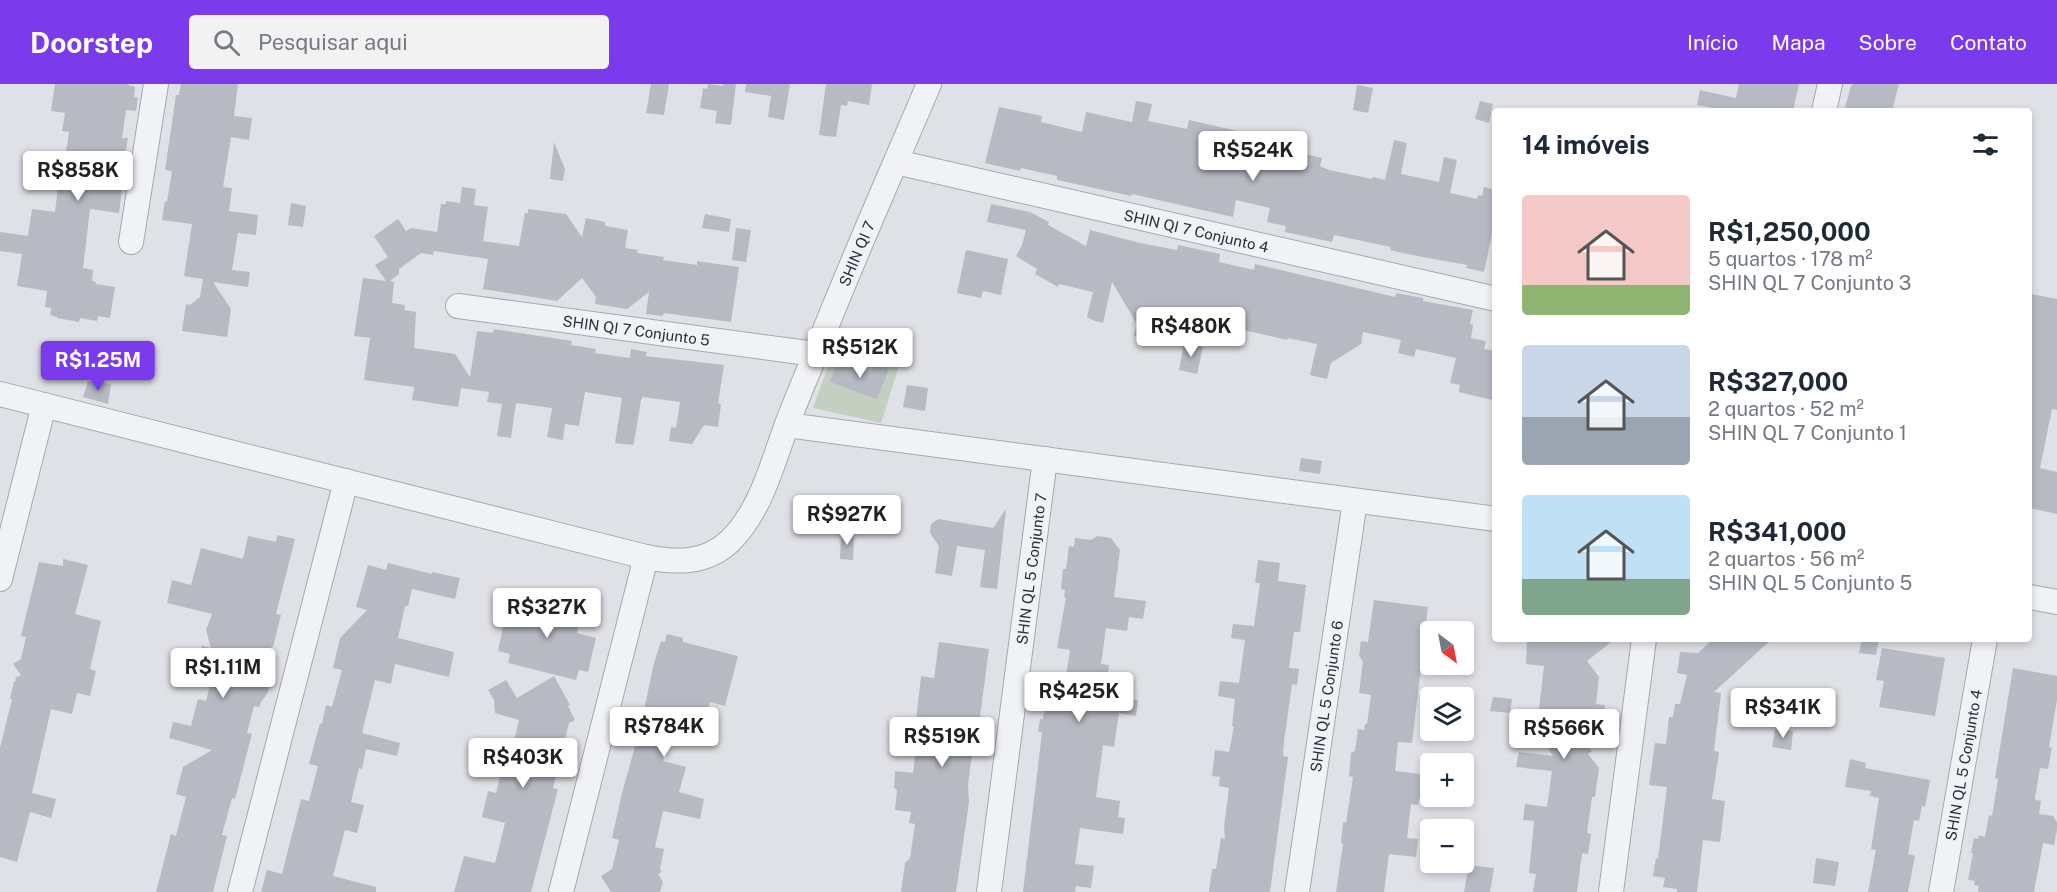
<!DOCTYPE html>
<html lang="pt">
<meta charset="utf-8">
<style>
:root{--surface:#fff;--page:#f2f2f3;--text:#1f2937;--muted:#747a83;--accent:#7c3aed}
body{margin:0;font-family:"Public Sans",sans-serif;background:var(--page);color:var(--text);height:100vh;display:flex;flex-direction:column;font-size:22px;white-space:nowrap}
*{box-sizing:border-box;margin:0}
p{font-size:20px;color:var(--muted)}
.icon{flex:none;width:33px;height:33px;fill:none;stroke:currentColor;stroke-width:2;stroke-linecap:round;stroke-linejoin:round}
.map{position:relative;flex:1;overflow:hidden}
.panel{position:absolute;left:1492px;top:24px;width:540px;height:534px;display:flex;flex-direction:column;background:var(--surface);border-radius:6px;box-shadow:0 3px 9px #0003}
.panel>*{flex:none}
.needle{width:39px;rotate:148deg}
.controls{position:absolute;left:1420px;top:537px;display:grid;gap:12px}
.controls a{display:grid;place-items:center;width:54px;height:54px;border-radius:6px;background:var(--surface);box-shadow:0 3px 9px #0003;font-size:30px}
.price{position:absolute;translate:-50% -51px;padding:0 14px;border-radius:6px;background:#fff;color:#222;font-size:20px;line-height:39px;filter:drop-shadow(0 2px 3px #0008)}
.price::after{content:'';position:absolute;left:50%;top:36px;width:18px;height:14px;margin-left:-9px;background:inherit;clip-path:polygon(0 0,100% 0,50% 100%)}
.price.selected{background:var(--accent);color:#fff}
ul{padding:0;list-style:none}
li{display:flex;align-items:center;gap:18px;height:150px;padding:0 30px}
li span{display:grid;place-items:center;flex:none;width:168px;height:120px;border-radius:6px;color:#555}
li>.icon{margin-inline-start:auto}
span .icon{width:72px;height:72px;fill:#fffc;stroke-width:1}
li b{font-size:26px}
h2{display:flex;justify-content:space-between;align-items:center;height:72px;padding:0 30px;font-size:26px}
header{display:flex;align-items:center;gap:36px;box-sizing:border-box;height:84px;padding:0 30px;background:var(--accent);color:#fff}
header strong{font-size:28px}
nav{display:flex;gap:33px;margin-inline-start:auto;font-size:21px}
.search{width:420px;height:54px;background:var(--page);display:flex;align-items:center;gap:15px;box-sizing:border-box;padding:0 21px;border-radius:6px;color:var(--muted);font-size:22px}
.map>svg:first-child{display:block}
.green{fill:#c4cfc1}
.building{fill:#b7bac2}
.lines{fill:none;stroke-linecap:round;stroke-linejoin:round}
.minor-casing{stroke:#a5a8af;stroke-width:26}
.minor{stroke:#f1f2f5;stroke-width:24}
.labels{text-anchor:middle;dominant-baseline:central;stroke-width:5;stroke-linejoin:round;paint-order:stroke}
.street-label{font-size:15px;fill:#2a2f3b;stroke:#eef0f4}
</style>
<header>
<strong>Doorstep</strong>
<div class="search"><svg class="icon" aria-label="search" viewBox="0 0 24 24"><circle cx="10" cy="10" r="6"/><path d="M15 15l6 6"/></svg>Pesquisar aqui</div>
<nav><a>Início</a><a>Mapa</a><a>Sobre</a><a>Contato</a></nav>
</header>
<div class="map">
<svg width="2057" height="808" viewBox="0 0 2057 808">
<rect width="100%" height="100%" fill="#dfe1e6"/>
<path class="green" d="M833,268L901,276L881,339L813,324Z"/>
<path class="building" d="M55,0H126L135,3L134,13L138,14L136,27L126,26L122,54H128L120,104H122L119,129L90,125L83,184L93,186L92,197L96,198V200L115,203L110,234L98,232L97,237L80,234L79,238L57,234V233L50,231L51,224L45,223L47,207L17,202L22,170L0,167V148L28,152L32,125L55,128L59,95L77,98L81,72L66,69L69,48L62,47L65,29L51,27Z
M181,0H238L234,32L252,34L249,56L231,53L223,103L232,104L229,127L258,131L256,151L238,149L232,186L250,188L248,203L213,198L231,225L227,253L182,247L186,220L190,221L200,213L203,195L184,192L192,140L162,136L165,117L167,118L172,87L165,86L176,11H179Z
M651,0H669L664,31L646,29Z
M708,0L723,2V0H736L731,41L715,39L717,27L700,24L703,4L707,5Z
M746,0H790L784,36L768,33L771,12L745,8Z
M826,0H872L869,21L848,17L847,22L841,21L836,53L819,51Z
M1739,0H1799L1793,27H1728L1697,21L1700,6L1736,14Z
M1853,0H1899L1892,27H1844L1851,2Z
M1357,1L1373,4L1368,29L1353,26Z
M1136,17L1152,20L1148,37L1187,45L1189,36L1251,50L1246,73L1289,83L1292,67L1322,74L1320,82L1329,86L1372,95L1373,93L1385,96L1394,56L1407,59L1401,90L1439,98L1444,73L1457,76L1450,109L1477,115L1478,111L1482,112L1484,103L1496,106V131L1484,188L1466,184L1467,181L1412,171L1390,166L1391,163L1334,151L1332,158L1285,148L1286,142L1267,138L1270,124L1236,116L1233,133L1132,110L1131,112L1057,96V92L1021,84L1020,87L985,79L999,23L1042,32L1041,38L1082,48L1086,28L1132,38Z
M1480,17L1493,20L1489,39L1475,35Z
M554,58L565,85L563,97L550,95Z
M462,103L476,105L474,121L488,123L483,157L519,162L525,129H528V125L566,130L582,153L586,134L605,138V142L628,146L625,164L638,166L637,169L664,173L663,176L697,181V177L739,183L731,238L664,229L663,232L646,230L649,208L627,225L595,220L596,213L582,194L557,217L483,205L488,175L434,167L433,171L421,169L399,185V190L390,197L394,198L392,219L405,221L404,226L416,228L414,264L455,270L470,293L477,247L493,249L494,245L572,257L571,261L596,265L595,269L630,274L631,265L647,268L646,272L724,281L718,319L721,320L718,343L704,341L692,360L669,357L671,343L676,344L680,318L643,313L641,316L634,359L633,361L615,359L622,314L585,308L579,342L565,340L563,356L547,353L552,324L516,319L511,354L497,352L502,320L487,318L489,308L461,304L458,323L412,316L414,303L364,296L370,254L354,252L363,194L386,197L375,181L388,173L374,152L398,135L406,147L411,144L437,148L441,120H446V117L460,119Z
M291,119L306,122L303,143L288,141Z
M991,120L1030,128L1049,138L1048,141L1086,162L1090,146L1140,159L1177,166L1178,161L1220,170L1219,178L1254,186L1255,180L1395,213L1396,209L1423,214V217L1473,226L1470,240L1473,241L1471,254L1486,257L1484,265L1496,267V317L1459,308L1460,301L1450,299L1456,274L1416,265L1414,273L1398,269L1401,256L1363,248L1361,260L1331,279L1327,295L1310,291L1317,260L1288,254L1287,256L1239,245L1231,232L1211,227L1209,238L1159,227L1153,256L1134,252L1137,240L1112,198L1103,239L1095,237L1087,233L1093,208L1059,200L1058,203L1035,190L1037,185L1016,172L1022,161L1026,146L987,138Z
M705,130L731,135L729,148L702,144Z
M736,144L751,146L746,178L732,176Z
M966,166L1008,175L1001,211L983,207L981,214L957,209Z
M2030,210L2057,215V326L2052,325L2040,384L2057,388V430L2030,424Z
M1184,259L1203,263L1197,290L1179,286Z
M838,277L871,288L874,280L889,285L877,315L830,298Z
M88,297L111,300L108,320L83,313Z
M907,301L928,304L925,327L903,323Z
M1301,374L1322,377L1320,390L1299,387Z
M1006,425L997,505L980,503L985,466L957,462L952,492L935,489L939,462L930,449L931,440L938,435L993,444Z
M841,449L854,450L853,476L840,475Z
M277,451L295,455L276,530L281,531L273,563L262,567L256,590L272,594L267,610L261,618L259,623L254,622L247,649L252,650L235,715L232,714L222,751L227,752L213,808H156L171,750L176,752L186,713L176,710L183,683L212,666L169,654L173,638L191,642L198,615L206,617L215,581L198,577L202,562L211,564L206,546L212,530L167,519L172,496L191,501L201,464L243,475L248,452L276,458Z
M1097,452L1111,454L1120,466L1114,513L1146,517L1143,535L1129,533L1127,547L1106,544L1101,580L1109,581L1105,612L1138,616L1136,632L1119,629L1114,663L1103,661L1096,713L1120,717L1118,733L1125,734L1123,750L1080,744L1075,780L1094,782L1091,804L1076,802L1075,808H1023L1042,648H1038L1040,635H1043L1047,604L1055,605L1057,591L1066,592L1070,566L1057,564L1066,514L1064,513L1065,506L1061,505L1063,485H1066L1069,462L1074,463L1075,454L1091,456Z
M63,475L88,481L75,530L101,537L90,585L96,587L90,612L77,609L72,630L51,625L32,709L56,715L51,734L30,728L17,778L0,773V664L12,615H10L14,598L16,596L15,594L21,591L13,580L21,575L26,553L21,552L39,478L63,482Z
M1258,476L1280,479L1278,497L1306,501L1300,548H1294L1289,584L1299,585L1297,601L1292,600L1284,657L1283,672L1288,673L1270,808H1209L1212,785H1216L1221,754L1225,755L1224,743L1229,704L1219,702L1220,693L1212,692L1215,666L1229,668L1234,642H1232L1235,615L1218,612L1220,597L1239,599L1245,556L1231,554L1233,540L1254,542L1260,499H1255Z
M388,479L432,490V488L460,494L455,515L412,505L408,522H405L398,554L454,568L449,593L395,580L391,600L375,596L362,649L400,659L397,672L366,665L362,685L359,684L351,718L364,721L357,749L345,746L333,792L376,803V808H261L267,786L282,790L301,715L309,717L318,682L309,680L320,639L322,640L326,621L332,623L342,586L333,584L340,554L367,526L356,523L368,481L386,486Z
M519,513L550,520L551,515L578,522L575,533L580,534L577,549L596,554L588,588L579,586L576,596L508,579L510,570L498,567L505,534L509,535L510,532H514Z
M1374,516L1428,523L1412,659L1398,658L1395,687L1421,690L1431,687V710L1419,715L1418,721L1411,720L1407,754L1418,755L1416,773L1389,770L1384,808H1336L1343,760L1341,759L1343,738L1346,739L1353,693L1349,692L1351,669L1355,667L1358,645L1364,646L1365,640H1367L1371,611L1359,609L1363,577L1359,572L1361,557L1368,558Z
M667,550L683,554V558L738,572L725,622L710,618L701,656L670,648L663,677L686,683L679,708L704,715L700,735L663,727L655,763L664,765L660,785L662,788L658,790L663,798L660,808H611L601,792L612,785L619,756L612,754L622,709L640,645L654,579L661,557L665,558Z
M1527,555H1615L1587,577L1599,593L1596,620L1605,621L1602,639L1589,638L1586,660L1592,667L1588,670L1599,684L1595,713H1592L1587,749L1591,750L1588,770L1582,769L1577,808H1533L1536,790L1529,789L1534,737L1523,736L1525,720L1547,723L1552,687L1516,683L1519,668L1553,672L1543,657L1568,637L1538,633L1544,582L1526,580Z
M1713,555H1772L1714,608L1721,609L1714,667L1719,668L1712,715L1725,717L1720,758L1703,756L1697,808H1677V805L1663,803L1665,794L1653,792L1656,774L1658,775L1667,703L1649,701L1655,659L1666,660L1669,633H1673L1675,620H1680L1687,591L1677,589L1680,568L1698,569Z
M1862,555H1879L1876,571L1859,569Z
M939,558L989,565L976,662H973L968,701L969,718L956,808H901L905,779L910,774L915,740L909,739L911,728L895,726L897,706L894,704L895,687L913,689L917,655L914,654L921,592L934,594Z
M1882,564L1945,574L1935,632L1879,623L1884,597L1876,596Z
M2013,584L2057,592V616L2049,663L2052,664L2048,685L2040,684L2035,714L2036,716L2041,717L2039,730L2053,732L2057,738V746L2054,761L2043,759L2034,808H1978L1979,802L1974,801L1975,797L1968,796L1973,769H1971L1974,754L1978,755L1979,751L1985,753L1989,731L1992,732L1998,695L1995,694Z
M554,592L570,621L568,622L575,636L569,639L553,704L558,705L531,808H454L464,772L495,779L505,739L482,733L488,707L496,709L501,690L506,692L519,636L495,629L494,616L488,606L506,596L517,614Z
M1493,613L1512,615L1510,629L1490,627Z
M1775,645L1793,647L1791,666L1772,663Z
M1850,675L1866,679L1865,684L1930,696L1925,723L1922,722L1919,737L1914,736L1908,770L1915,772L1908,808H1868L1876,766L1871,765L1879,714L1870,712L1871,707L1845,703Z
M1816,774L1839,778L1835,802L1813,799Z
M1469,781L1494,784L1490,808H1464Z"/>
<g class="lines">
<g class="minor-casing">
<g id="minor">
<path d="M1824,27L1830,0"/>
<path id="s1" d="M896,78L1496,215"/>
<path d="M131,158L156,0"/>
<path id="s2" d="M458,222L815,270"/>
<path id="s3" d="M0,310L646,473C676,479 706,480 730,457C760,428 772,381 786,343C794,321 804,298 813,276C849,183 890,92 929,0"/>
<path d="M787,341L1496,435"/>
<path d="M0,495L44,321"/>
<path d="M2030,513L2057,518"/>
<path d="M240,808L346,397"/>
<path d="M561,808L646,473"/>
<path id="s4" d="M989,808L1045,375"/>
<path id="s5" d="M1297,808L1355,417"/>
<path d="M1611,808L1644,555"/>
<path id="s6" d="M1941,808L1985,555"/>
</g>
</g>
<use href="#minor" class="minor"/>
</g>
<g class="labels">
<g class="street-label">
<text stroke="none"><textPath href="#s1" startOffset="308">SHIN QI 7 Conjunto 4</textPath></text>
<text stroke="none"><textPath href="#s3" startOffset="1071">SHIN QI 7</textPath></text>
<text stroke="none"><textPath href="#s2" startOffset="180">SHIN QI 7 Conjunto 5</textPath></text>
<text stroke="none"><textPath href="#s4" startOffset="326">SHIN QL 5 Conjunto 7</textPath></text>
<text stroke="none"><textPath href="#s5" startOffset="198">SHIN QL 5 Conjunto 6</textPath></text>
<text stroke="none"><textPath href="#s6" startOffset="129">SHIN QL 5 Conjunto 4</textPath></text>
</g>
</g>
</svg>
<div class="controls">
<a><svg class="needle" viewBox="-14 -14 28 28"><path d="M0-13l5 13h-10z" fill="#e53935"/><path d="M0 13l5-13h-10z" fill="#747a83"/></svg></a>
<a><svg class="icon" aria-label="layers" viewBox="0 0 24 24"><path d="M12 4l9 5-9 5-9-5zM3 14l9 5 9-5"/></svg></a>
<a>+</a>
<a>−</a>
</div>
<b class="price" style="left:1253px;top:98px">R$524K</b>
<b class="price" style="left:78px;top:118px">R$858K</b>
<b class="price" style="left:1191px;top:274px">R$480K</b>
<b class="price" style="left:860px;top:295px">R$512K</b>
<b class="price selected" style="left:98px;top:308px">R$1.25M</b>
<b class="price" style="left:847px;top:462px">R$927K</b>
<b class="price" style="left:547px;top:555px">R$327K</b>
<b class="price" style="left:223px;top:615px">R$1.11M</b>
<b class="price" style="left:1079px;top:639px">R$425K</b>
<b class="price" style="left:1783px;top:655px">R$341K</b>
<b class="price" style="left:664px;top:674px">R$784K</b>
<b class="price" style="left:1564px;top:676px">R$566K</b>
<b class="price" style="left:942px;top:684px">R$519K</b>
<b class="price" style="left:523px;top:705px">R$403K</b>
<section class="panel">
<h2>14 imóveis<svg class="icon" aria-label="filters" viewBox="0 0 24 24"><path d="M4 7h16M4 17h16"/><circle cx="9" cy="7" r="2"/><circle cx="15" cy="17" r="2"/></svg></h2>
<ul>
<li><span style="background:linear-gradient(#f6c9c9 75%,#8fb573 0)"><svg class="icon" aria-label="home" viewBox="0 0 24 24"><path d="M3 11l9-7 9 7M6 9v11h12V9"/></svg></span><div><b>R$1,250,000</b><p>5 quartos · 178 m²</p><p>SHIN QL 7 Conjunto 3</p></div></li>
<li><span style="background:linear-gradient(#c9d6e8 60%,#9aa5b1 0)"><svg class="icon" aria-label="home" viewBox="0 0 24 24"><path d="M3 11l9-7 9 7M6 9v11h12V9"/></svg></span><div><b>R$327,000</b><p>2 quartos · 52 m²</p><p>SHIN QL 7 Conjunto 1</p></div></li>
<li><span style="background:linear-gradient(#bfe0f5 70%,#7fa58c 0)"><svg class="icon" aria-label="home" viewBox="0 0 24 24"><path d="M3 11l9-7 9 7M6 9v11h12V9"/></svg></span><div><b>R$341,000</b><p>2 quartos · 56 m²</p><p>SHIN QL 5 Conjunto 5</p></div></li>
</ul>
</section>
</div>
